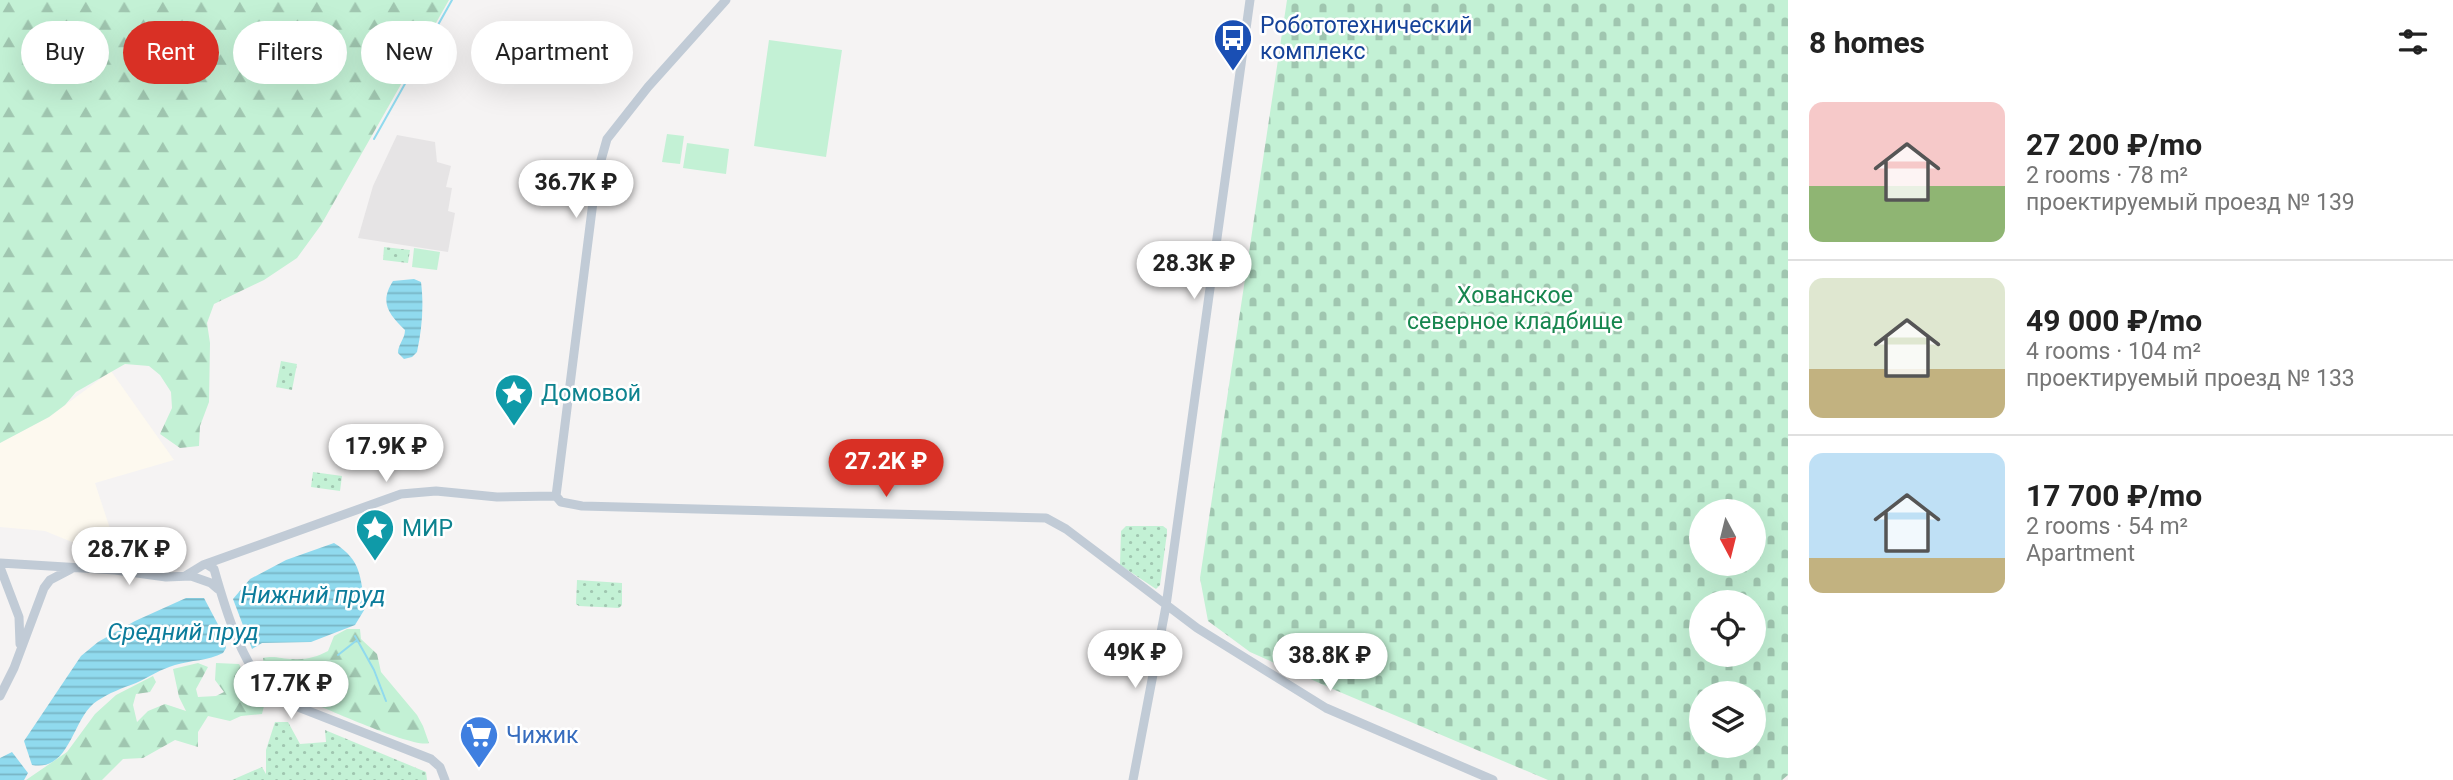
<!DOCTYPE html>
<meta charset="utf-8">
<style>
:root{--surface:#fff;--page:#f6f6f6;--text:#222;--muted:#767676;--line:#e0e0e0;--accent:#d93025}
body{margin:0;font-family:Roboto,sans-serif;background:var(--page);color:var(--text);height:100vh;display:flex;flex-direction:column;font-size:26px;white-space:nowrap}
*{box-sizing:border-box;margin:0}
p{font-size:23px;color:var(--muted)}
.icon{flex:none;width:38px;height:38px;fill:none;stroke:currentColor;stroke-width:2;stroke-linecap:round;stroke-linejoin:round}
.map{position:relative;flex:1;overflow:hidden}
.details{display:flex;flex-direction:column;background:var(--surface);width:665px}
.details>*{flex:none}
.top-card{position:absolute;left:21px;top:21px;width:665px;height:63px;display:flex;gap:14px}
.needle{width:46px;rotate:173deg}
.buttons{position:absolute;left:1689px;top:499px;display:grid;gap:14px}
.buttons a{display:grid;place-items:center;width:77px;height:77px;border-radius:50%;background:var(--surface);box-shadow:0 7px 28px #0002;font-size:35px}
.price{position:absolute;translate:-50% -60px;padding:0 16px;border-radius:24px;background:#fff;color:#222;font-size:23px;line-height:46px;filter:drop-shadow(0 2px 4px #0008)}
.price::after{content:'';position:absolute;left:50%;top:42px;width:21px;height:16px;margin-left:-10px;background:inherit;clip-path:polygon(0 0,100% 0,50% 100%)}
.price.active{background:var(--accent);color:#fff}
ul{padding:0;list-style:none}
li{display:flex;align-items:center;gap:21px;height:175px;padding:0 21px}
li+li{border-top:2px solid var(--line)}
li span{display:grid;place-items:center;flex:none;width:196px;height:140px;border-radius:14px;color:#555}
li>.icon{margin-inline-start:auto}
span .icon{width:84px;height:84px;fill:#fffc;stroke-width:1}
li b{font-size:30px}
h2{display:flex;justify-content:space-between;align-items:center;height:84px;padding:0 21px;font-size:30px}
.chip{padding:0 24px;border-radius:32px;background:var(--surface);box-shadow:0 7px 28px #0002;font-size:24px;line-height:63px}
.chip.active{background:var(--accent);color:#fff}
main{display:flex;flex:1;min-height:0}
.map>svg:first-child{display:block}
.commercial{fill:#fdf9ef}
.education{fill:#e6e4e5}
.grass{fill:url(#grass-dots)}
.forest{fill:url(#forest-firs)}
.cemetery{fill:url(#cemetery-stones);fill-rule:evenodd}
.garden{fill:#c3f1d5}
.water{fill:url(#water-rules)}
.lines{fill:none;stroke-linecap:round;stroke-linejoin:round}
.stream{stroke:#90daee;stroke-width:2}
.secondary{stroke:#c1cbd6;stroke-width:9}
.labels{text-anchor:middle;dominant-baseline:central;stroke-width:5;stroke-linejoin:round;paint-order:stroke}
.transit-label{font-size:23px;fill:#164399;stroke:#fff;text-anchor:start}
.park-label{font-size:23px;fill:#17864f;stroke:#fff}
.culture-label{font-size:23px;fill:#0d838f;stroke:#fff;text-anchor:start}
.shop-label{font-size:23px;fill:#366cbe;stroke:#fff;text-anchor:start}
.water-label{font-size:24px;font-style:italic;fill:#0c7c9b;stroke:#fff}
</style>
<main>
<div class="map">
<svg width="1788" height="780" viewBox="0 0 1788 780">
<defs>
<pattern id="grass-dots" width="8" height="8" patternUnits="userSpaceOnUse" patternTransform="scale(1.75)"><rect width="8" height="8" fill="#c3f1d5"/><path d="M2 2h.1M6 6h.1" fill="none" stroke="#a0c6b0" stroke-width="1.8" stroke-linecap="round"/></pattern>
<pattern id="forest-firs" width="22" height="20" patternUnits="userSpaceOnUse" patternTransform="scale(1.75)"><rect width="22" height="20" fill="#c3f1d5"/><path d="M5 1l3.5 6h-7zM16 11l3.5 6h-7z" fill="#a0c6b0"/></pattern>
<pattern id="cemetery-stones" width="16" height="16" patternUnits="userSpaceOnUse" patternTransform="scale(1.75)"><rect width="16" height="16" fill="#c3f1d5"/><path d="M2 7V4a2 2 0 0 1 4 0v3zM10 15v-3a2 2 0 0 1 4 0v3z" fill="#a0c6b0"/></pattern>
<pattern id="water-rules" width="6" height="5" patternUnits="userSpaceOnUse" patternTransform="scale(1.75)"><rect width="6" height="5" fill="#90daee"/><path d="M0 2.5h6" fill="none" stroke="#78b4c4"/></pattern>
</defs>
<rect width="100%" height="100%" fill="#f5f3f3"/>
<path class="commercial" d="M111,371L174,460L95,483L121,562L45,531L0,527V443L49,417Z"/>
<path class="education" d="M397,135L435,142L437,162L451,166L446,187L452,188L448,211L455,213L448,252L358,238L373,186Z"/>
<path class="grass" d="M384,247L410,250L408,263L383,260Z
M281,361L297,364L292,390L276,387Z
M313,472L342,476L340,491L311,487Z
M1163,526L1167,529V533L1160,585L1156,589L1120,565L1121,531L1126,526Z
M577,580L622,583V605L619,608L579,606L576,604Z
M275,722H288L300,744L326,742L325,730L426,772L427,780H232L262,767L266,774V750Z"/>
<path class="forest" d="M0,0H449L321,225L297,258L264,280L214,304L207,323L210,343L209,402L200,426L199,446L180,448L160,434L172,408L171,392L160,375L149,366L125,364L76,392L65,405L49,417L0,443Z
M347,629H360L361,639L377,654L381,672L417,715L423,726L429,743C414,749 324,707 302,699L289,692L264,668L263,658C275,655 281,659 293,659C305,660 317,657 328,651L334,636Z
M198,663L208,667L196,689L198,697L216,696L224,692L215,680L216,663L239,664L264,706L262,714L241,716L230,721L208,716L198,732V747L175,740L143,758L123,759L102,780H26L67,752L95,714L116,695L153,676L156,682L150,692L136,694L133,705L137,722L148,711L165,704L186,711L179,697L173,669Z"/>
<path class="cemetery" d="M1287,0H1788V775L1782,780H1548L1335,690L1250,652L1208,621L1200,578ZM1701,511H1754V564H1701ZM1701,602H1754V654H1701ZM1701,693H1754V746H1701Z"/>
<path class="garden" d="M769,40L842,50L826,157L754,146Z
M667,134L684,136L680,164L662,162Z
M687,143L729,149L726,174L683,168Z
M414,248L440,252L437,270L412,267Z"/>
<path class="water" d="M414,279L421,282C424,306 422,329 417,352L412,357L404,359L398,353C398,344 405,339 405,330C389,314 379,303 393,281Z
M334,543C363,561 359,577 366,607L355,625L311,642L262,643L252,649L233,599L250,579L286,560Z
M186,598H204L223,634L226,648L223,653C208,661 191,660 175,665C161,669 149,677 136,683C122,688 109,693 97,701C72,717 71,772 32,765L24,741L81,656L98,642L135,621Z
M12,752L28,773L24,780H0V758Z"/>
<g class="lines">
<path class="stream" d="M374,139L452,0
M355,636L374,670L386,701
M338,655L357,640"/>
<path class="secondary" d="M556,496L561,502L582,506L1046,518L1066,529L1197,628L1326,708L1493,780
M556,496L596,178L607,139L648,87L726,0
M0,563L115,570L166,577L191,576L211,583L218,589
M206,564L214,569C225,608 242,667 273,694C279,699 286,702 293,705L431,759L440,767L445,780
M0,567L19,617L20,644
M185,576L203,565L401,494L436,491L497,497L556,496
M0,696L14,668L44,588L50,580L71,569
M1133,780L1166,606L1250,0"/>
</g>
<defs>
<g id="bus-pin" transform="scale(2.0125)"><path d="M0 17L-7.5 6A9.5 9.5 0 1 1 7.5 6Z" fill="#1a4fb4" stroke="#fff"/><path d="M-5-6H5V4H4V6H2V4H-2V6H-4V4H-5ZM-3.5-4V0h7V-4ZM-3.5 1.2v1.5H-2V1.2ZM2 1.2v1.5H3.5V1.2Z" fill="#fff"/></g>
<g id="sight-pin" transform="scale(2.0125)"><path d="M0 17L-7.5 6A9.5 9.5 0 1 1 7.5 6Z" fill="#0f9aa8" stroke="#fff"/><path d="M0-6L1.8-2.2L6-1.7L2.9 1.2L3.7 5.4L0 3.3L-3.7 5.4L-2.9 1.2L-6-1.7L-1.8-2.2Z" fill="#fff"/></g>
<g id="supermarket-pin" transform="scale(2.0125)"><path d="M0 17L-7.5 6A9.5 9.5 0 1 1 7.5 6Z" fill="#3f7fe0" stroke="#fff"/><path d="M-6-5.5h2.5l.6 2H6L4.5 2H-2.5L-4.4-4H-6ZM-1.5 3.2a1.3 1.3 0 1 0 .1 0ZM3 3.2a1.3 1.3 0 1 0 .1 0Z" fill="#fff"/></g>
</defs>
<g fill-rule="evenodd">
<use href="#bus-pin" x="1233" y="38"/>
<use href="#sight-pin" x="514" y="393"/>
<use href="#sight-pin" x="375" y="528"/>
<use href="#supermarket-pin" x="479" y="735"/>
</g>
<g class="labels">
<g class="transit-label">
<text x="1260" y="25">Робототехнический<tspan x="1260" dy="26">комплекс</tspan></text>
</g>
<g class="park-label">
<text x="1515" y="295">Хованское<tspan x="1515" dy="26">северное кладбище</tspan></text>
</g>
<g class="culture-label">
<text x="541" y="393">Домовой</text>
<text x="402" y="528">МИР</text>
</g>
<g class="shop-label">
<text x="506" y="735">Чижик</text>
</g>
<g class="water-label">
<text x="313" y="595">Нижний пруд</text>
<text x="183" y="632">Средний пруд</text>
</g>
</g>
</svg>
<div class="buttons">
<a><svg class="needle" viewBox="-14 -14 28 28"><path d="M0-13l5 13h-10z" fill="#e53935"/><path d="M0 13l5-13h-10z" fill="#767676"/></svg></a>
<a><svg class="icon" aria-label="locate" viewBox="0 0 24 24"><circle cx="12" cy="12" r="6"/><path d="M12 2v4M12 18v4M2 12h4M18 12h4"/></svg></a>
<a><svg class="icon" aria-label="layers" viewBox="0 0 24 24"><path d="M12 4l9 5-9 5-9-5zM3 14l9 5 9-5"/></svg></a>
</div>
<b class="price" style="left:576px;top:220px">36.7K ₽</b>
<b class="price" style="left:1194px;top:301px">28.3K ₽</b>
<b class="price" style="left:386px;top:484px">17.9K ₽</b>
<b class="price active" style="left:886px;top:499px">27.2K ₽</b>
<b class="price" style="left:129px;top:587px">28.7K ₽</b>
<b class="price" style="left:1135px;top:690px">49K ₽</b>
<b class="price" style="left:1330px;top:693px">38.8K ₽</b>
<b class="price" style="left:291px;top:721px">17.7K ₽</b>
<div class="top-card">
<a class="chip">Buy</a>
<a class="chip active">Rent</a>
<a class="chip">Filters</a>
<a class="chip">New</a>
<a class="chip">Apartment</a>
</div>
</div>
<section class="details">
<h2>8 homes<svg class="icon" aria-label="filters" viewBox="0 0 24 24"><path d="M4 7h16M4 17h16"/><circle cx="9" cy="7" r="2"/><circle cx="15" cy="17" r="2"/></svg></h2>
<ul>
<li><span style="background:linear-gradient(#f6c9c9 60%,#8fb573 0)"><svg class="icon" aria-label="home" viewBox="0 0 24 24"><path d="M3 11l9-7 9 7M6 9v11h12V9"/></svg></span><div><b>27 200 ₽/mo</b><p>2 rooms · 78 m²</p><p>проектируемый проезд № 139</p></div></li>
<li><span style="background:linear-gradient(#dfe7d0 65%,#c2b280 0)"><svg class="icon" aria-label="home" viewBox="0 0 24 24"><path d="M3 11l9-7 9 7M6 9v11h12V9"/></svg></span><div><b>49 000 ₽/mo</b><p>4 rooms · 104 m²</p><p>проектируемый проезд № 133</p></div></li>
<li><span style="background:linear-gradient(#bfe0f5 75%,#c2b280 0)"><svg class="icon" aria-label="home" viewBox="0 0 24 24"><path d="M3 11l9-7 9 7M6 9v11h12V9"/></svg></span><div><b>17 700 ₽/mo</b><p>2 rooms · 54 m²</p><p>Apartment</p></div></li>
</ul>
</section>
</main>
